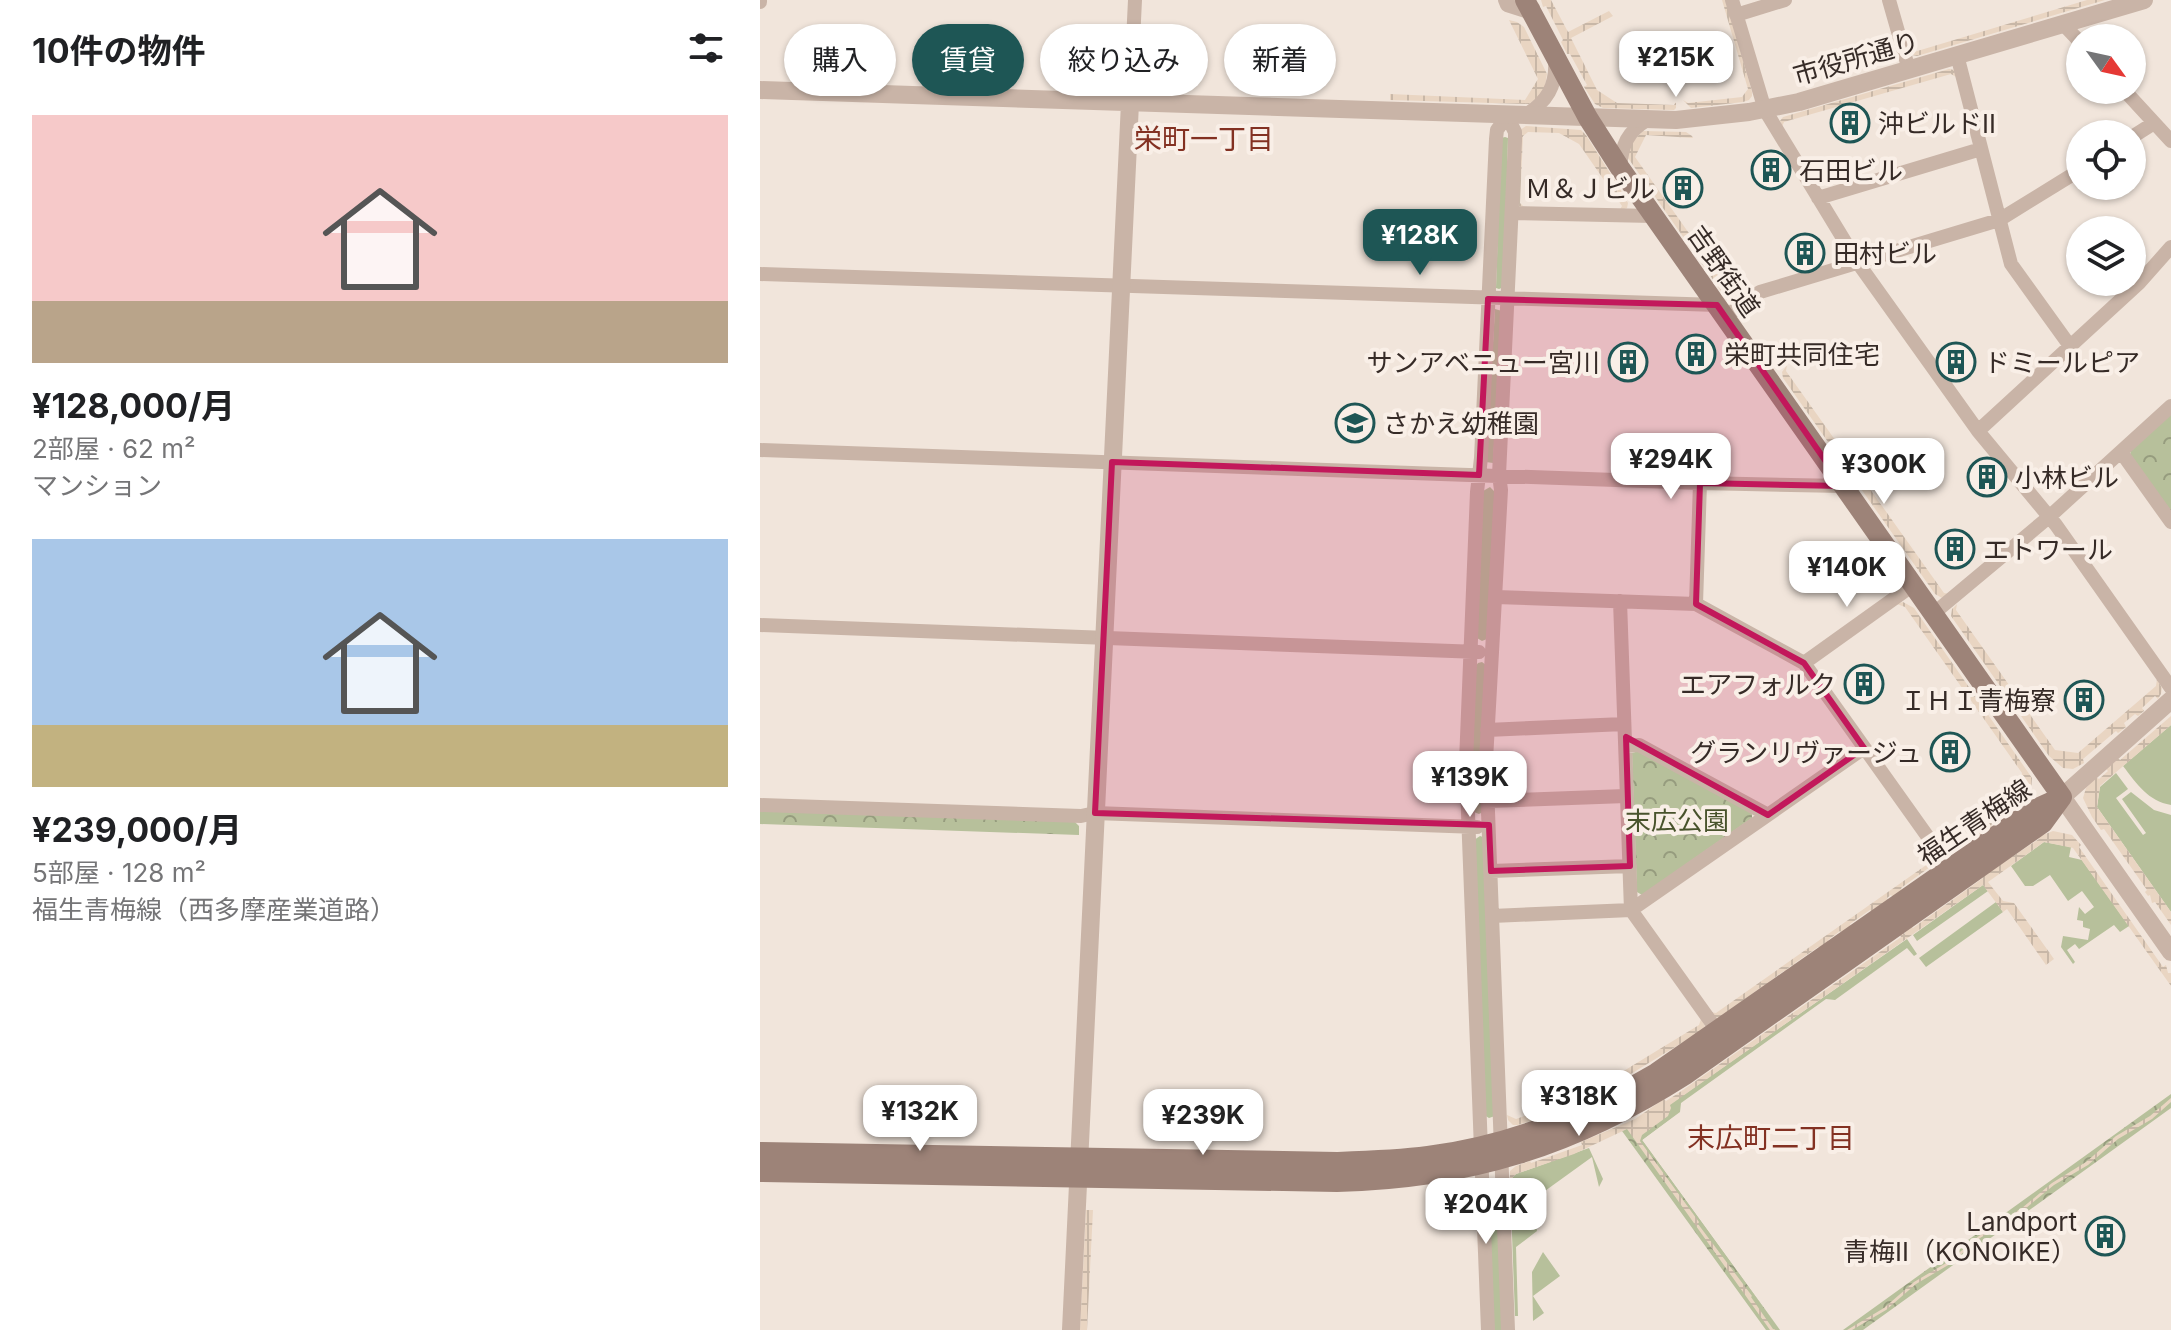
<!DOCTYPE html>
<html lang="ja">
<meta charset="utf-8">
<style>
:root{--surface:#fff;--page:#f6f6f6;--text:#202124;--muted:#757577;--accent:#1e5655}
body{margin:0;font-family:Inter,"Noto Sans JP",sans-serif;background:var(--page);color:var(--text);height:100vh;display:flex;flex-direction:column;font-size:30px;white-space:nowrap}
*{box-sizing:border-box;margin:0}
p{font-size:26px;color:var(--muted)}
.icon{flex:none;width:44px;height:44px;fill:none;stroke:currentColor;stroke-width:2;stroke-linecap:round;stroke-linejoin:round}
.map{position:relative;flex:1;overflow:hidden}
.panel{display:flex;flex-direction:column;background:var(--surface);width:760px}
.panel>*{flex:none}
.banner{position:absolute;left:24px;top:24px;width:760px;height:72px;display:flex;gap:16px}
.needle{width:52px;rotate:123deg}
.tools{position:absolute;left:1306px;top:24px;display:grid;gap:16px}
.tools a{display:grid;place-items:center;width:80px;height:80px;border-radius:50%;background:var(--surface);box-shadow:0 2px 6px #0004;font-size:40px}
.price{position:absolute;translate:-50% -68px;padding:0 18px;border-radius:16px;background:#fff;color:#222;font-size:26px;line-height:52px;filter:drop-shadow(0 2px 4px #0008)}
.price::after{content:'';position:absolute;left:50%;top:48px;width:24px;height:18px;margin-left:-12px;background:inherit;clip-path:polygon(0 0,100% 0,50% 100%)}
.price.on{background:var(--accent);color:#fff}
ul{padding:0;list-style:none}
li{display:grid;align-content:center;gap:16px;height:424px;padding:0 32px}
li span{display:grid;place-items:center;height:248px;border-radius:0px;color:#555}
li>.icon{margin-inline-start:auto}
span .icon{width:144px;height:144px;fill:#fffc;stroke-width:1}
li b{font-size:34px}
h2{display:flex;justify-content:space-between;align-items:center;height:96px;padding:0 32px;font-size:34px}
.pill{padding:0 28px;border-radius:36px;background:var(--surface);box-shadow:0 2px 6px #0004;font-size:28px;line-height:72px}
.pill.on{background:var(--accent);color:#fff}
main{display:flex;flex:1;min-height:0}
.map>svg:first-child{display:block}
.grass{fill:#b7c09b}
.park{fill:url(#park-crowns)}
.plaza{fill:url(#plaza-grid)}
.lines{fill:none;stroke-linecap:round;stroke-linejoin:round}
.minor{stroke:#c9b4a7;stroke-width:14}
.tertiary{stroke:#c9b4a7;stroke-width:18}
.secondary{stroke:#9d8378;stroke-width:20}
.marked{fill:#c2185b;fill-opacity:0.2;stroke:#c2185b;stroke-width:6;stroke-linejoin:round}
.labels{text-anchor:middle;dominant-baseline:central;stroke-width:8;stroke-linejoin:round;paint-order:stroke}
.street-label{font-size:26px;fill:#362b27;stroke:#f9efe7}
.poi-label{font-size:26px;fill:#362b27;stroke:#f9efe7;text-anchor:start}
.park-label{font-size:26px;fill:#48532c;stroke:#f9efe7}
.neighbourhood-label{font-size:28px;fill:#833122;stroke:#f9efe7}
</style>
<main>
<section class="panel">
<h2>10件の物件<svg class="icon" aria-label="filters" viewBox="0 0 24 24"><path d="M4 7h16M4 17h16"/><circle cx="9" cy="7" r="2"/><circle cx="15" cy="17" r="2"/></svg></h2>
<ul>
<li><span style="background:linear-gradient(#f6c9c9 75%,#b9a48a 0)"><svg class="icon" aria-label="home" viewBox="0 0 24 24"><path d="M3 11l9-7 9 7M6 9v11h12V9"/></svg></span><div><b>¥128,000/月</b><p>2部屋 · 62 m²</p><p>マンション</p></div></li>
<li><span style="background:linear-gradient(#a9c7e8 75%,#c2b280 0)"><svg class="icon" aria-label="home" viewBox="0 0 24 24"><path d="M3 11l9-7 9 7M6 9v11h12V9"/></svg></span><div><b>¥239,000/月</b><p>5部屋 · 128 m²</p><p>福生青梅線（西多摩産業道路）</p></div></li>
</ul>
</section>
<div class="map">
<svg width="1411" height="1330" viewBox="0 0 1411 1330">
<defs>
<pattern id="park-crowns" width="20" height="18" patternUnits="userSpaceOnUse" patternTransform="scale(2)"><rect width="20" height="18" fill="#b7c09b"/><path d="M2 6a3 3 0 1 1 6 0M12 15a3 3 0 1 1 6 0" fill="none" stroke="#969c7e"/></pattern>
<pattern id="plaza-grid" width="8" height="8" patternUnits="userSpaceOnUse" patternTransform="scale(2)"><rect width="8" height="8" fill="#e9d5c2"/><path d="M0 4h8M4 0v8" fill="none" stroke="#c8b7a7"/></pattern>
</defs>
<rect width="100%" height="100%" fill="#f1e5db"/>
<path class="grass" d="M745,137L748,138L744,287L739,289L736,288L741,138Z
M735,309L742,311L733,463L726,462Z
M730,487L735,492L727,639L722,641L717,638L723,491Z
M722,662L726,665L723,812L719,814L714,812L711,760L715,667L718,663Z
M1411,725V805C1388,801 1377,784 1363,766Z
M1356,773L1368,789L1356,798L1383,835L1386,833L1362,799L1371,792L1394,810L1411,815V912L1337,807L1340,787Z
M720,836L723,837L735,1116L729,1118L724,1115L714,840Z
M1284,842L1311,847L1309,857L1322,860L1369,926L1360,932L1354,925L1319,949L1315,944L1307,950L1315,962L1313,964L1301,947L1303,936L1328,940L1330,929L1323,927V921L1317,920L1319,907L1325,914L1334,907L1322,891L1308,901L1290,875L1273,886H1265L1251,866Z
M1223,885L1228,891L1157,941L1153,935Z
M1236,902L1243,912L1166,967L1159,958Z
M1147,939L1157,954L1154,956L1147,948L1075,1000L1066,999L921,1103L920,1112L882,1140L1020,1330L880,1141L909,1105Z
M829,1148L843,1179L839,1187L832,1157L771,1201L777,1231L756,1247L758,1316H755L750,1180L756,1174Z
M731,1187L737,1189L744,1330H732L728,1189Z
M783,1252L800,1276L773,1296L784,1313L773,1321L772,1272Z"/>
<path class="park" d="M1411,412V512L1370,455L1371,449Z
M879,751L992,812V818L882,895L877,892L872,753Z
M0,810L314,821L319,826V835L0,824Z
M1411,1094V1108L1103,1330H1083Z
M909,1105L915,1115L882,1140L1020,1330H1006L862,1131Z"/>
<path class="plaza" d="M781,0H791L808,32L849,11L853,16L811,38L837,90L857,103L914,105L916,102V108L914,110L843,108L835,104L824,87L827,85L810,54H807L801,42L803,40L786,6L783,7Z
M962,0H966L992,92V96L989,100L983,102L931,108L923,100L928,103L982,97L988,89Z
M1327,0H1345L1157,56L1152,55L1149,49L1154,52Z
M749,20L757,22L764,27L787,74L784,93L769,104L630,100V94L765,100L778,79Z
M1189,69L1194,70L1196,77L1191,74L1024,122L1022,127L1020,121L1023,117Z
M766,126L821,130L826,135L862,192L868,203L867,208L859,211L862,206L819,144L799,133L768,132L763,136L760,203L764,207L758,206L760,130Z
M883,131L926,132L932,136L933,138L886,135L875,157L977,301L972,303L968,301L868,158L870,144Z
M1027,365L1026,371L1184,593L1190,594L1182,598L1175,594L1023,378L1022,372Z
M1143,602L1154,608L1272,778L1271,792L1262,805H1258L1250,812V814L1238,822L1236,821L1231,825L1232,827L1216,838L1214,836L1207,841L1208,843L1199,850L1198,848L1192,854L1187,853L1183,849H1189L1257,801L1262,773L1145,607L1137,604Z
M1197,604L1196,610L1295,750L1318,753L1396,686L1397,679L1402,688L1401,694L1398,699L1395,696L1382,708L1384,711L1378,716L1375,714L1364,723L1366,727L1358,733L1356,731L1323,759L1324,763L1313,769L1303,768L1289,756L1191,616L1192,609Z
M1411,716V725L1340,786L1337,807L1411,912V925L1395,902L1392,903L1390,895L1388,896L1385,892L1387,890L1344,829L1341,830L1332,817L1323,798L1326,788L1336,777L1339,779L1348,771L1346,769L1358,758L1360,760Z
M1293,831L1312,835L1321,845L1319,847L1403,967L1406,965L1408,973H1411V986L1313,848L1284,842L1228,882L1243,901L1254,903L1294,959L1286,965L1247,909L1243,912L1223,885L910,1105L911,1108L908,1116L882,1135L880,1141L939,1222L938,1224L992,1296L991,1297L1013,1329L1017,1330H1010L867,1129L814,1154L756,1174L750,1180V1171L756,1166L770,1161L771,1163L777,1161L822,1145L821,1142L875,1119L904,1099L906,1101L920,1092L1141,937L1140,935L1143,932L1145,934V931L1152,927L1153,928L1223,878V876L1279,839L1278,837Z
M1173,856L1176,861L1173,868L1170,867L1141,888L1142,891L1133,897L1131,895L1127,898L1128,901L1112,912L1110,910L1090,924L1091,927L1082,933L1080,931L1068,940L1069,942L1060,948L1058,947L1035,963L1034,967L1032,965L1027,969L1026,972L1024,971L1010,981L1011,983L1000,988L959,1018L954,1017L950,1012L956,1013L1172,861Z
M941,1019L945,1026L943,1030L851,1086L791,1114L758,1125H753L748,1120L747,1115L756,1119L784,1109L820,1094L862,1072L939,1025Z
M1411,1098V1102L1392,1119L1358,1139L1328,1165L1294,1185L1255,1217L1220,1238L1190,1264L1156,1284L1126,1310L1092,1330H1087L1124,1308L1154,1282L1188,1262L1219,1236L1252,1215V1214L1262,1208L1292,1183L1326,1162L1356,1136L1390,1116Z
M326,1210H333L327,1330H320Z"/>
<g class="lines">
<path class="minor" d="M745,0L747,5L772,13L773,8
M972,0L1005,110L1098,263L1218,431L1296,525L1411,688
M1129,0L1149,70
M0,2V0
M976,15L1025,0
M1303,24L1320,42
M1197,55L1251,264L1310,346
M1364,90L1411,141
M370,103L375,0
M764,116C787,102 797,86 795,59
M1372,137L1394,123
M860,168C862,145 867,132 887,120
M1058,198L1221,149
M752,213L893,216
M0,274L957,305
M965,317L1000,292L1239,220L1320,170
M1218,431L1379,283L1411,247
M0,450L940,483L1083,486
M1361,452L1411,522
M736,597L936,604L1044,663L1195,875
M860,601L871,910L961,1036
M936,604L940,483
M1173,614L1289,517L1411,406
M0,625L719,652
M1044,663L1153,585
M727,730L864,724
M866,746L879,745L1008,815
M728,801L866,796
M0,805L321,816L335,813L717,827
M731,871L870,866
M732,916L871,910L1104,748
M728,1330L706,762L717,492L721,458L736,139L737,130L747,116L755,132V141L739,475L741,490L726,760L748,1330"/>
<path class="tertiary" d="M0,90L916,120L989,112L1039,102L1384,0
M1411,700L1302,797L1411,952
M311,1330L370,103"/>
<path class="secondary" d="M765,0L828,118L860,168L1302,797
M0,1152L577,1162C607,1161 638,1160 668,1156C752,1145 825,1115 896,1073L1273,810L1302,797
M0,1172L577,1182C708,1179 814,1146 925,1075L1283,823L1302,797"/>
</g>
<path class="marked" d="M728,299L957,305L1083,486L940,483L936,604L1044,663L1104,748L1008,815L866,737L870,866L731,871L729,825L335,813L352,462L719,475Z"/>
<defs>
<g id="building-ring" transform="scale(2)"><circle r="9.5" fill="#f9efe7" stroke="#1e5655" stroke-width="1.5"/><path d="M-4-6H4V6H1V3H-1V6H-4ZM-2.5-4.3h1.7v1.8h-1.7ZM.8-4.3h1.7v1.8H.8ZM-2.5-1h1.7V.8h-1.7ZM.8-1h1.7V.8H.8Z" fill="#1e5655"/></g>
<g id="school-ring" transform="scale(2)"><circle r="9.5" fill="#f9efe7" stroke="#1e5655" stroke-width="1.5"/><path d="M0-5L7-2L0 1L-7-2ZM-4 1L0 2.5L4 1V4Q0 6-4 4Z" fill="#1e5655"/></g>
</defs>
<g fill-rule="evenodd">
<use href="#building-ring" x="1090" y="123"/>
<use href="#building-ring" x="1011" y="170"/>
<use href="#building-ring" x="923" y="188"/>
<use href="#building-ring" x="1045" y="253"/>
<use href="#building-ring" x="936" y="354"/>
<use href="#building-ring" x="868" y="362"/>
<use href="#building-ring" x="1196" y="362"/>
<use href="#school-ring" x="595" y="423"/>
<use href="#building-ring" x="1227" y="477"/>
<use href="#building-ring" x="1195" y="549"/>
<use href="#building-ring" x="1104" y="684"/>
<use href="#building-ring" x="1324" y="700"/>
<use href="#building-ring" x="1190" y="752"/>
<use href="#building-ring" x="1345" y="1236"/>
</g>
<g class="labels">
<g class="street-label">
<text transform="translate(1096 58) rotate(-16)">市役所通り</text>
<text transform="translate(964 271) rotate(55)">吉野街道</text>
<text transform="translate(1214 822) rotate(-34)">福生青梅線</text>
</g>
<g class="poi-label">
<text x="1118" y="123">沖ビルドⅡ</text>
<text x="1039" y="170">石田ビル</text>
<text x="895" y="188" text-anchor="end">Ｍ＆Ｊビル</text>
<text x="1073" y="253">田村ビル</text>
<text x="964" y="354">栄町共同住宅</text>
<text x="840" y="362" text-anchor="end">サンアベニュー宮川</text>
<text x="1224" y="362">ドミールピア</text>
<text x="623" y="423">さかえ幼稚園</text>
<text x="1255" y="477">小林ビル</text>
<text x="1223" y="549">エトワール</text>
<text x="1076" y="684" text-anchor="end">エアフォルク</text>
<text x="1296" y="700" text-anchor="end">ＩＨＩ青梅寮</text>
<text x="1162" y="752" text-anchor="end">グランリヴァージュ</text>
<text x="1317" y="1221" text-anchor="end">Landport<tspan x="1317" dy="30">青梅Ⅱ（KONOIKE）</tspan></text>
</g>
<g class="park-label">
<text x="917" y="820">末広公園</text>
</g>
<g class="neighbourhood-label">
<text x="444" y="139">栄町一丁目</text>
<text x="1011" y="1138">末広町二丁目</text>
</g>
</g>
</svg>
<div class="tools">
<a><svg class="needle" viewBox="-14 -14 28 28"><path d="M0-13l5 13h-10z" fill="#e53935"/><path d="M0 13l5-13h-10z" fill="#757577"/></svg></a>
<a><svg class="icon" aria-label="locate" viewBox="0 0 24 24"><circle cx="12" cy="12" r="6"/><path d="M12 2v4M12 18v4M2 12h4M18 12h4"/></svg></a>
<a><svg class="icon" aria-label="layers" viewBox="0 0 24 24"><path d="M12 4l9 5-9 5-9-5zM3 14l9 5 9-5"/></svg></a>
</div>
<b class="price" style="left:916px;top:99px">¥215K</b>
<b class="price on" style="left:660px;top:277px">¥128K</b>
<b class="price" style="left:911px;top:501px">¥294K</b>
<b class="price" style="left:1124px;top:506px">¥300K</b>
<b class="price" style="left:1087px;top:609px">¥140K</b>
<b class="price" style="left:710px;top:819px">¥139K</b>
<b class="price" style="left:819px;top:1138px">¥318K</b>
<b class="price" style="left:160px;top:1153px">¥132K</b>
<b class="price" style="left:443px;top:1157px">¥239K</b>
<b class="price" style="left:726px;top:1246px">¥204K</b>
<div class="banner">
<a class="pill">購入</a>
<a class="pill on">賃貸</a>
<a class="pill">絞り込み</a>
<a class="pill">新着</a>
</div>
</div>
</main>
